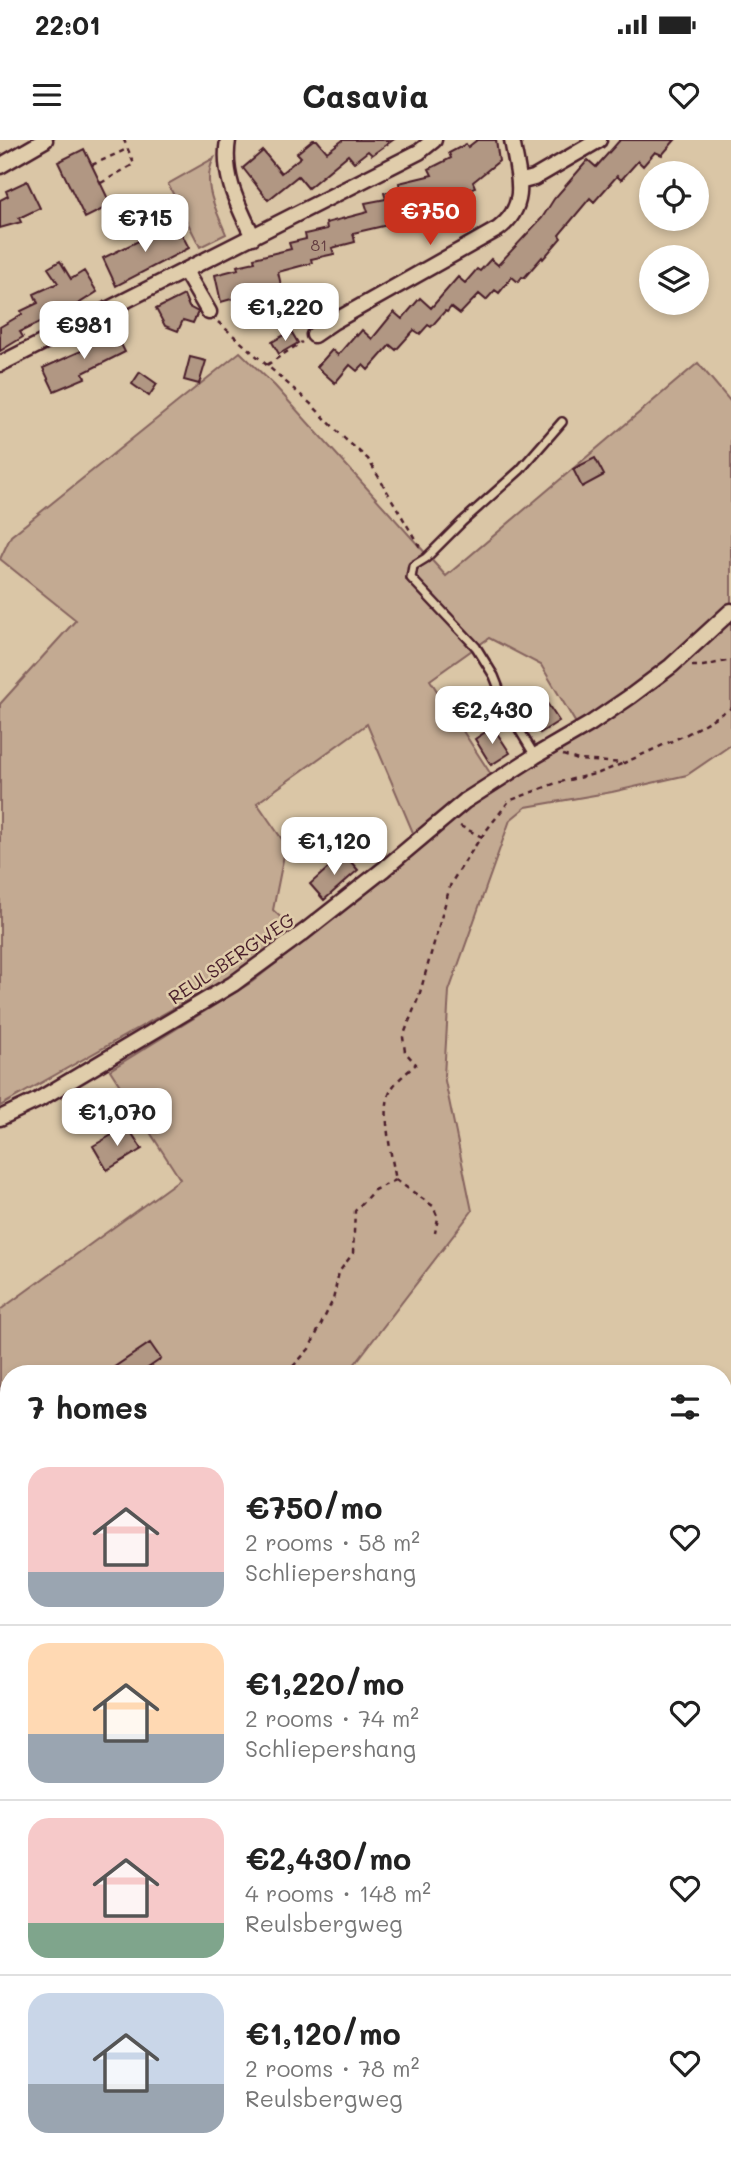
<!DOCTYPE html>
<meta charset="utf-8">
<style>
:root{--surface:#fff;--page:#f6f6f6;--text:#222;--muted:#767676;--line:#e0e0e0;--accent:#c8321e}
body{margin:0;font-family:Mali,sans-serif;background:var(--page);color:var(--text);height:100vh;display:flex;flex-direction:column;font-size:26px;white-space:nowrap}
*{box-sizing:border-box;margin:0}
p{font-size:23px;color:var(--muted)}
.icon{flex:none;width:38px;height:38px;fill:none;stroke:currentColor;stroke-width:2;stroke-linecap:round;stroke-linejoin:round}
.map{position:relative;flex:1;overflow:hidden}
.sheet{position:absolute;left:0px;top:1225px;width:732px;height:800px;display:flex;flex-direction:column;background:var(--surface);border-radius:28px 28px 0 0;box-shadow:0 4px 10px #0003}
.sheet>*{flex:none}
.tools{position:absolute;left:639px;top:21px;display:grid;gap:14px}
.tools a{display:grid;place-items:center;width:70px;height:70px;border-radius:50%;background:var(--surface);box-shadow:0 4px 10px #0003;font-size:35px}
.price{position:absolute;translate:-50% -60px;padding:0 16px;border-radius:14px;background:#fff;color:#222;font-size:23px;line-height:46px;filter:drop-shadow(0 2px 4px #0008)}
.price::after{content:'';position:absolute;left:50%;top:42px;width:21px;height:16px;margin-left:-10px;background:inherit;clip-path:polygon(0 0,100% 0,50% 100%)}
.price.on{background:var(--accent);color:#fff}
ul{padding:0;list-style:none}
li{display:flex;align-items:center;gap:21px;height:175px;padding:0 28px}
li+li{border-top:2px solid var(--line)}
li span{display:grid;place-items:center;flex:none;width:196px;height:140px;border-radius:21px;color:#555}
li>.icon{margin-inline-start:auto}
span .icon{width:84px;height:84px;fill:#fffc;stroke-width:1}
li b{font-size:30px}
h2{display:flex;justify-content:space-between;align-items:center;height:84px;padding:0 28px;font-size:30px}
.status{display:flex;justify-content:space-between;align-items:center;height:49px;padding:0 35px;background:var(--surface);direction:ltr}
.status svg{height:19px;fill:currentColor}
header{display:flex;justify-content:space-between;align-items:center;height:91px;padding:0 28px;background:var(--surface);font-size:32px;font-weight:700}
.map>svg:first-child{display:block}
.green{fill:#c3aa92;stroke:#86645e;stroke-width:2}
.building{fill:#b19783;stroke:#4a1f2b;stroke-width:2}
.lines{fill:none;stroke-linecap:round;stroke-linejoin:round}
.lane-casing{stroke:#4a1f2b;stroke-width:12}
.street-casing{stroke:#4a1f2b;stroke-width:19}
.path{stroke:#4a1f2b;stroke-width:2.5;stroke-dasharray:5 5;stroke-linecap:butt}
.lane{stroke:#e0cdab;stroke-width:7}
.street{stroke:#e0cdab;stroke-width:14}
.labels{text-anchor:middle;dominant-baseline:central;stroke-width:5;stroke-linejoin:round;paint-order:stroke}
.number-label{font-size:16px;fill:#643d41}
.street-label{font-size:19px;fill:#4a1f2b;stroke:#e0cdab}
</style>
<div class="status"><b>22:01</b><svg viewBox="0 0 49 12"><path d="M0 12V9h3v3zM5 12V6h3v6zM10 12V3h3v9zM15 12V0h3v12zM26 1h20v11H26zM47 4h2v5h-2z"/></svg></div>
<header><svg class="icon" aria-label="menu" viewBox="0 0 24 24"><path d="M4 6h16M4 12h16M4 18h16"/></svg>Casavia<svg class="icon" aria-label="heart" viewBox="0 0 24 24"><path d="M12 20l-8-8c-3-5 5-10 8-4 3-6 11-1 8 4z"/></svg></header>
<div class="map">
<svg width="731" height="2024" viewBox="0 0 731 2024">
<rect width="100%" height="100%" fill="#dac6a6"/>
<filter id="ink" filterUnits="userSpaceOnUse"><feTurbulence type="fractalNoise" baseFrequency=".0143" numOctaves="2"/><feDisplacementMap in="SourceGraphic" scale="14" xChannelSelector="R" yChannelSelector="G"/><feConvolveMatrix kernelMatrix="1 2 1 2 8 2 1 2 1" color-interpolation-filters="sRGB"/></filter>
<g filter="url(#ink)">
<path class="green" d="M214,18C201,44 216,69 226,94L200,107L168,44Z
M240,212L275,246L446,436L698,223L731,262V462C682,507 633,550 577,585L541,525L489,498L430,540L492,636L414,695L367,584L257,663L286,705L273,770L296,792L229,837L0,966V564L76,480L0,419L11,396Z
M731,477V605L687,635L612,652L526,667L510,680L449,851L444,936L472,1071L347,1234H9V2016H723V1275L731,1269V2024H0V1170L180,1039L110,930L252,842L396,730L459,671Z"/>
<path class="building" d="M313,0H317L327,12L343,0H393L372,15L368,11L354,22L348,15L308,48L298,36L268,60L243,28L263,11L281,33L301,17L297,13Z
M477,0H496L499,21L473,42L475,47L455,55L454,53L429,64L406,70L407,76L391,80L392,84L353,93L355,102L332,108L334,114L311,119L312,123L278,132L281,145L221,162L215,135L238,129L237,126L255,122L254,118L291,109L289,103L306,99L305,94L327,89L326,83L368,72L365,63L386,59L384,53L400,49L399,43L432,35L429,29L451,18L449,13L466,4L468,7Z
M620,0H675L662,15L655,12L643,26L638,21L621,40L617,36L594,62L590,58L559,95L561,98L543,119L542,117L524,138L522,137L518,142L512,137L499,153L495,150L486,160L479,154L460,174L451,167L447,172L445,171L431,187L428,185L420,194L414,190L396,210L390,205L368,230L363,225L357,231L350,225L335,243L317,227L332,210L338,215L356,194L357,196L362,190L372,199L394,172L402,179L420,158L431,168L458,137L465,143L477,129L480,131L491,119L498,125L542,78L554,59L588,20L596,27Z
M84,9L111,65L85,78L58,22Z
M27,41L40,68L19,78L21,82L0,88V60L8,56L6,51Z
M176,83L189,108L116,146L103,118Z
M60,121L71,139L84,131L97,152L78,164L20,192L23,197L0,211V187L22,174L21,171L38,163L34,154L58,143L48,128Z
M184,155L189,167L198,172L193,183L183,180L178,191L165,186L156,169Z
M114,190L125,212L83,233L85,238L54,251L43,228L90,207L88,203Z
M291,191L298,203L279,214L272,202Z
M190,217L206,221L199,244L184,240Z
M140,232L157,244L149,256L132,244Z
M595,318L604,335L582,347L573,329Z
M547,563L559,581L540,593L528,574Z
M493,587L510,613L491,625L475,599Z
M344,714L358,730L324,760L310,744Z
M127,986L142,1009L107,1030L93,1006Z
M150,1203L161,1219L139,1234H104Z"/>
<g class="lines">
<g class="lane-casing">
<path id="lane" d="M535,616L508,571L494,536L476,507L411,438L413,426L426,418L462,382L520,330L562,282"/>
</g>
<g class="street-casing">
<path id="street" d="M228,0C222,36 238,65 253,97
M0,26L45,0
M519,42L534,38L599,0
M185,131L209,172
M314,195L333,182L498,89C530,65 518,35 512,0
M0,224L419,12L434,0
M0,978L38,960L233,844L304,792L384,729L465,661L535,616L590,584L631,556L671,526L731,471"/>
</g>
<path class="path" d="M92,25L127,9
M101,43L134,24L124,0
M218,182L312,265L345,299L368,319L421,409
M267,225L302,202
M692,526H703L731,520
M563,615L578,620L624,623L687,594L731,568
M460,686L482,697
M396,1040L433,1066L438,1078L435,1093
M286,1234L309,1209L333,1160L339,1132L353,1113L355,1071L374,1050L396,1040C392,1019 381,971 390,952C394,942 408,932 416,924L405,912L403,897L419,856L451,743L479,700L509,661L556,643L599,633L624,623
M0,1916L9,1917"/>
<use href="#lane" class="lane"/>
<use href="#street" class="street"/>
</g>
</g>
<g class="labels">
<g class="number-label">
<text x="319" y="104">81</text>
</g>
<g class="street-label">
<text transform="translate(231 818) rotate(-34)">REULSBERGWEG</text>
</g>
</g>
</svg>
<div class="tools">
<a><svg class="icon" aria-label="locate" viewBox="0 0 24 24"><circle cx="12" cy="12" r="6"/><path d="M12 2v4M12 18v4M2 12h4M18 12h4"/></svg></a>
<a><svg class="icon" aria-label="layers" viewBox="0 0 24 24"><path d="M12 4l9 5-9 5-9-5zM3 14l9 5 9-5"/></svg></a>
</div>
<b class="price on" style="left:430px;top:107px">€750</b>
<b class="price" style="left:145px;top:114px">€715</b>
<b class="price" style="left:285px;top:203px">€1,220</b>
<b class="price" style="left:84px;top:221px">€981</b>
<b class="price" style="left:492px;top:606px">€2,430</b>
<b class="price" style="left:334px;top:737px">€1,120</b>
<b class="price" style="left:117px;top:1008px">€1,070</b>
<section class="sheet">
<h2>7 homes<svg class="icon" aria-label="filters" viewBox="0 0 24 24"><path d="M4 7h16M4 17h16"/><circle cx="9" cy="7" r="2"/><circle cx="15" cy="17" r="2"/></svg></h2>
<ul>
<li><span style="background:linear-gradient(#f6c9c9 75%,#9aa5b1 0)"><svg class="icon" aria-label="home" viewBox="0 0 24 24"><path d="M3 11l9-7 9 7M6 9v11h12V9"/></svg></span><div><b>€750/mo</b><p>2 rooms · 58 m²</p><p>Schliepershang</p></div><svg class="icon" aria-label="heart" viewBox="0 0 24 24"><path d="M12 20l-8-8c-3-5 5-10 8-4 3-6 11-1 8 4z"/></svg></li>
<li><span style="background:linear-gradient(#ffd9b3 65%,#9aa5b1 0)"><svg class="icon" aria-label="home" viewBox="0 0 24 24"><path d="M3 11l9-7 9 7M6 9v11h12V9"/></svg></span><div><b>€1,220/mo</b><p>2 rooms · 74 m²</p><p>Schliepershang</p></div><svg class="icon" aria-label="heart" viewBox="0 0 24 24"><path d="M12 20l-8-8c-3-5 5-10 8-4 3-6 11-1 8 4z"/></svg></li>
<li><span style="background:linear-gradient(#f6c9c9 75%,#7fa58c 0)"><svg class="icon" aria-label="home" viewBox="0 0 24 24"><path d="M3 11l9-7 9 7M6 9v11h12V9"/></svg></span><div><b>€2,430/mo</b><p>4 rooms · 148 m²</p><p>Reulsbergweg</p></div><svg class="icon" aria-label="heart" viewBox="0 0 24 24"><path d="M12 20l-8-8c-3-5 5-10 8-4 3-6 11-1 8 4z"/></svg></li>
<li><span style="background:linear-gradient(#c9d6e8 65%,#9aa5b1 0)"><svg class="icon" aria-label="home" viewBox="0 0 24 24"><path d="M3 11l9-7 9 7M6 9v11h12V9"/></svg></span><div><b>€1,120/mo</b><p>2 rooms · 78 m²</p><p>Reulsbergweg</p></div><svg class="icon" aria-label="heart" viewBox="0 0 24 24"><path d="M12 20l-8-8c-3-5 5-10 8-4 3-6 11-1 8 4z"/></svg></li>
</ul>
</section>
</div>
